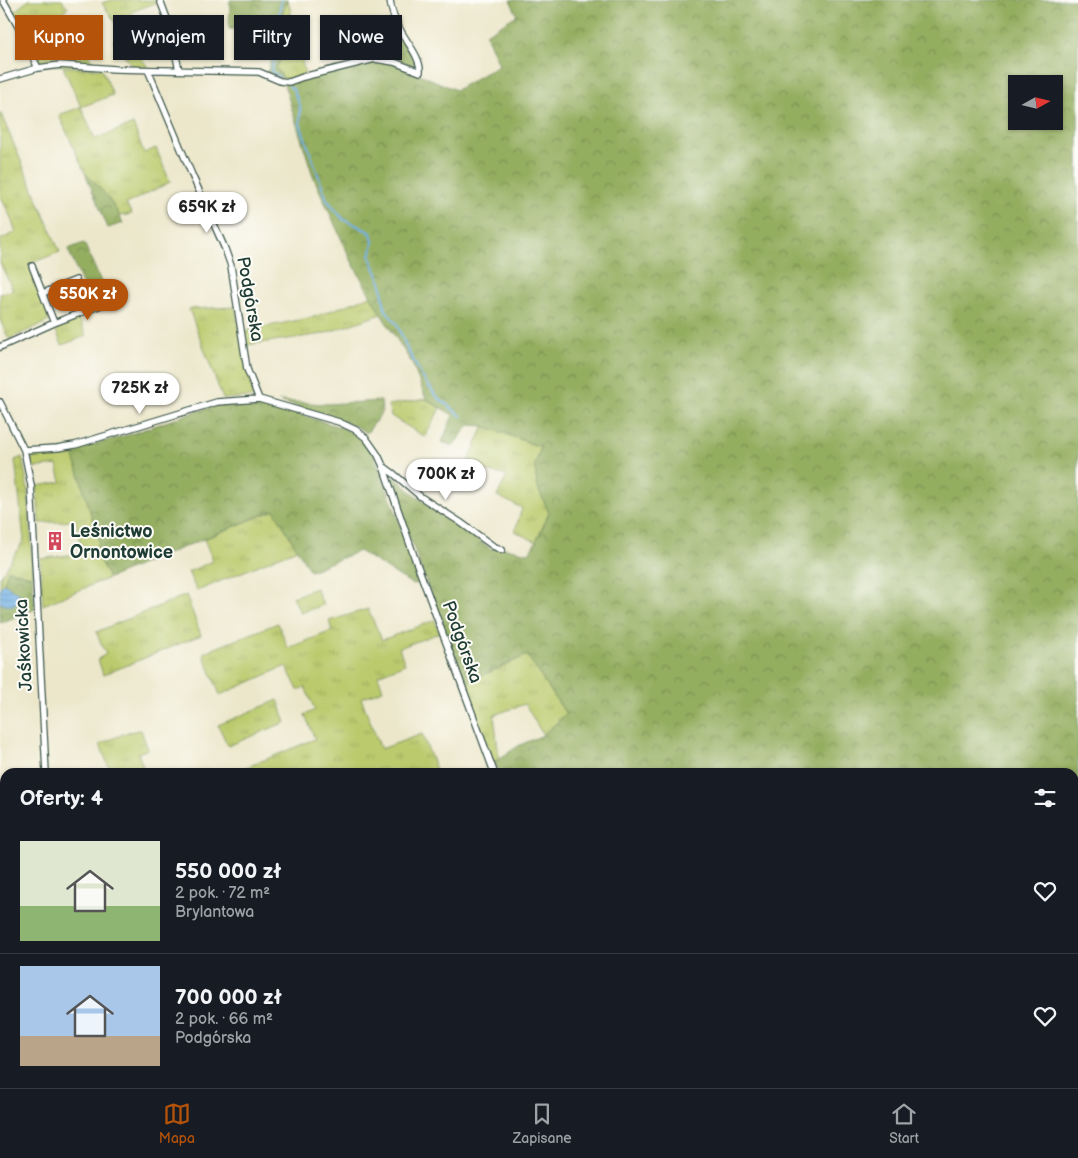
<!DOCTYPE html>
<html lang="pl">
<meta charset="utf-8">
<style>
:root{--surface:#171b24;--page:#20242c;--text:#f1f3f6;--muted:#9ea1a6;--line:#363941;--accent:#b45309}
body{margin:0;font-family:"Balsamiq Sans",sans-serif;background:var(--page);color:var(--text);height:100vh;display:flex;flex-direction:column;font-size:19px;white-space:nowrap}
*{box-sizing:border-box;margin:0}
p{font-size:16px;color:var(--muted)}
.icon{flex:none;width:28px;height:28px;fill:none;stroke:currentColor;stroke-width:2;stroke-linecap:round;stroke-linejoin:round}
.map{position:relative;flex:1;overflow:hidden}
.panel{position:absolute;left:0px;top:768px;width:1079px;height:321px;display:flex;flex-direction:column;background:var(--surface);border-radius:15px 15px 0 0;box-shadow:0 1px 4px #0004}
.panel>*{flex:none}
.top-card{position:absolute;left:15px;top:15px;width:500px;height:45px;display:flex;gap:10px}
.needle{width:32px;rotate:82deg}
.tools{position:absolute;left:1008px;top:75px;display:grid;gap:10px}
.tools a{display:grid;place-items:center;width:55px;height:55px;border-radius:0px;background:var(--surface);box-shadow:0 1px 4px #0004;font-size:25px}
.price{position:absolute;translate:-50% -42px;padding:0 11px;border-radius:18px;background:#fff;color:#222;font-size:16px;line-height:32px;filter:drop-shadow(0 1px 2px #0008)}
.price::after{content:'';position:absolute;left:50%;top:30px;width:15px;height:11px;margin-left:-8px;background:inherit;clip-path:polygon(0 0,100% 0,50% 100%)}
.price.current{background:var(--accent);color:#fff}
ul{padding:0;list-style:none}
li{display:flex;align-items:center;gap:15px;height:125px;padding:0 20px}
li+li{border-top:1px solid var(--line)}
li span{display:grid;place-items:center;flex:none;width:140px;height:100px;border-radius:0px;color:#555}
li>.icon{margin-inline-start:auto}
span .icon{width:60px;height:60px;fill:#fffc;stroke-width:1}
li b{font-size:21px}
h2{display:flex;justify-content:space-between;align-items:center;height:60px;padding:0 20px;font-size:21px}
.pill{padding:0 18px;border-radius:0px;background:var(--surface);box-shadow:0 1px 4px #0004;font-size:18px;line-height:45px}
.pill.current{background:var(--accent);color:#fff}
.tabs{display:flex;justify-content:space-around;align-items:center;height:70px;border-top:1px solid var(--line);background:var(--surface);font-size:14px;color:var(--muted)}
.tabs a{display:grid;justify-items:center;gap:2px}
.tabs .current{color:var(--accent)}
.map>svg:first-child{display:block}
.grass{fill:url(#grass-tufts);stroke:#6d8450}
.forest{fill:url(#forest-crowns);stroke:#5a764a;fill-rule:evenodd}
.water{fill:url(#water-rules);stroke:#48778c}
.lines{fill:none;stroke-linecap:round;stroke-linejoin:round}
.stream{stroke:#72b1e5;stroke-width:2}
.minor-casing{stroke:#3e564b;stroke-width:8}
.minor{stroke:#fff;stroke-width:5.5}
.rail{stroke:#1f3d34;stroke-width:2}
.labels{text-anchor:middle;dominant-baseline:central;stroke-width:4;stroke-linejoin:round;paint-order:stroke}
.street-label{font-size:18px;fill:#1f3d34;stroke:#fdfcf7}
.poi-label{font-size:18px;font-weight:bold;fill:#1f3d34;stroke:#fdfcf7;text-anchor:start}
</style>
<div class="map">
<svg width="1078" height="1088" viewBox="0 0 1078 1088">
<defs>
<pattern id="grass-tufts" width="24" height="20" patternUnits="userSpaceOnUse" patternTransform="scale(1.25)"><rect width="24" height="20" fill="#bbca6d"/><path d="M3 7l-1-3M5 7V3M7 7l1-3M15 17l-1-3M17 17v-4M19 17l1-3" fill="none" stroke="#a0ae5f"/></pattern>
<pattern id="forest-crowns" width="20" height="18" patternUnits="userSpaceOnUse" patternTransform="scale(1.25)"><rect width="20" height="18" fill="#94ae60"/><path d="M2 6a3 3 0 1 1 6 0M12 15a3 3 0 1 1 6 0" fill="none" stroke="#788f50"/></pattern>
<pattern id="water-rules" width="6" height="5" patternUnits="userSpaceOnUse" patternTransform="scale(1.25)"><rect width="6" height="5" fill="#72b1e5"/><path d="M0 2.5h6" fill="none" stroke="#5d91ba"/></pattern>
</defs>
<rect width="100%" height="100%" fill="#fdfcf7"/>
<filter id="ink" filterUnits="userSpaceOnUse"><feTurbulence type="fractalNoise" baseFrequency=".02" numOctaves="2"/><feDisplacementMap in="SourceGraphic" scale="10" xChannelSelector="R" yChannelSelector="G"/><feConvolveMatrix kernelMatrix="1 2 1 2 8 2 1 2 1" color-interpolation-filters="sRGB"/></filter>
<filter id="wash" filterUnits="userSpaceOnUse"><feTurbulence type="fractalNoise" baseFrequency=".0096" numOctaves="4" result="noise"/><feDisplacementMap in="SourceGraphic" scale="20" xChannelSelector="R" yChannelSelector="G"/><feGaussianBlur stdDeviation="1.12" result="paint"/><feColorMatrix in="noise" values="0 0 0 0 0 0 0 0 0 0 0 0 0 0 0 0 0 1.4 0 .05"/><feComposite in="paint" operator="in"/></filter>
<g filter="url(#wash)">
<rect width="100%" height="100%" fill="#ece7cb"/>
<path class="grass" d="M29,0H62L68,8L58,15L96,66L40,65L12,13Z
M111,0H157L158,2L131,12L139,34L126,39L148,67H133L113,41L123,34L102,3Z
M287,0H288L305,74L288,80L284,79L276,68L286,49L279,23Z
M63,67L102,69L113,95L81,107L95,139L133,124L144,153L156,148L170,182L126,204L132,214L120,216L98,186L85,173L59,115L81,107Z
M0,112L60,252L29,264L51,320L9,339L0,320V294L13,290L0,263V240L16,232L8,211L0,195Z
M371,296L381,314L323,334L246,345L244,331L314,317Z
M235,307L254,392V397L223,399L189,309Z
M78,316L86,336L62,345L54,326Z
M426,399L440,408L425,437L391,416L388,405Z
M484,426L541,447L535,465L537,486L549,513L536,542L515,531L522,508L497,496L507,476L466,466Z
M72,450L99,541L96,554L109,578L43,605L40,559L82,553L76,521L39,523L37,486L61,482L57,465L33,468L30,453Z
M22,457C31,496 31,537 32,576L8,570L4,583L0,588V577L24,540L15,460Z
M275,510L297,549L197,591L188,572L213,561L204,539Z
M316,588L323,605L301,613L293,597Z
M186,595L201,635L103,675L98,659L106,654L96,632Z
M368,609L382,640L435,620L439,633L399,648L405,664L378,675L383,690L361,698L381,749L422,734L437,772H235L315,739L305,715L315,710L305,687L298,690L286,666L220,695L203,653L278,623L288,648L332,631L329,621Z
M527,655L566,714L543,735L525,704L494,715L499,759L494,762L464,684Z
M278,700L286,722L228,746L218,725Z
M141,730L148,749L138,753L145,772H113L111,768L108,765L100,744L128,732Z
M389,1084H447L449,1088H378Z"/>
<path class="forest" d="M230,0H287L279,23L286,49L276,68L284,79L279,78L267,73L276,45L269,29H229Z
M510,0H1078V1020L1074,1022V772H498L494,762L520,745L543,735L566,714L527,655L464,684L389,481L391,478L395,477L418,498L445,516L491,549L505,548L529,553L536,542L549,513L537,486L535,465L541,447L484,426L469,425L453,446L442,442L453,415L426,399L412,363L379,311L350,258L313,176L284,84L376,59L394,62L426,77L456,90L499,65L486,34L517,15ZM1016,84H1054V121H1016Z
M392,21L415,58L417,64L415,66H411L391,55L381,24Z
M85,173C100,187 115,204 123,223L108,228Z
M84,243L109,300L92,307L68,249Z
M279,401L325,404L381,401L382,412L367,433L355,426Z
M245,403H259L273,406L343,428L362,438L373,452L380,470L422,583L412,584L359,551L310,571L274,510L109,578L96,554L99,541L72,450L128,435L197,411L220,405Z
M8,570L32,577L35,609L0,623V603L8,606L22,595L17,593L4,583Z
M505,1084H599L598,1088H506Z
M711,1084H972L976,1088H711Z"/>
<path class="water" d="M4,583L17,593L22,595V599C15,605 10,608 0,603V588Z"/>
<g class="lines">
<path class="stream" d="M279,77L271,71L278,45L273,26L280,11L281,0
M289,86L293,89L300,106V124L327,200L343,219L360,227L371,233L373,242L370,257L381,283L385,309L397,324L407,349L423,378L436,396L461,416
M0,1000L5,996"/>
</g>
</g>
<g filter="url(#ink)">
<g class="lines">
<g class="minor-casing">
<path id="minor" d="M3,0L20,30L38,68
M160,0L169,24L179,70
M148,70L192,175L225,249L231,266L247,369L259,399
M0,79L38,68L60,65L115,69L259,72L280,81L289,82L303,77L375,59L394,62L420,72C421,59 409,45 402,33C396,23 391,12 390,0
M32,266L54,323
M43,293L76,280
M0,347L54,323L114,300
M0,402L24,450L31,485L46,772
M24,450L57,448L75,445L217,402L259,399L339,422L356,430L366,438L378,455L383,466L414,556L494,772
M383,466L394,474L421,497L460,522L493,546L502,550
M1074,1067L1078,1065
M220,1084L224,1088
M55,1088L58,1084
M602,1088L603,1084
M1026,1088L1036,1084"/>
</g>
<use href="#minor" class="minor"/>
<path class="rail" d="M0,792L5,804
M189,1084L193,1088"/>
</g>
</g>
<defs>
<g id="building-bare" transform="scale(1.5)"><path d="M-4-6H4V6H1V3H-1V6H-4ZM-2.5-4.3h1.7v1.8h-1.7ZM.8-4.3h1.7v1.8H.8ZM-2.5-1h1.7V.8h-1.7ZM.8-1h1.7V.8H.8Z" fill="#d1495b" stroke="#fdfcf7" stroke-width="2.5" paint-order="stroke"/></g>
</defs>
<g fill-rule="evenodd">
<use href="#building-bare" x="55" y="541"/>
</g>
<g class="labels">
<g class="street-label">
<text transform="translate(250 299) rotate(80)">Podgórska</text>
<text transform="translate(462 642) rotate(70)">Podgórska</text>
<text transform="translate(24 645) rotate(-93)">Jaśkowicka</text>
</g>
<g class="poi-label">
<text x="70" y="531">Leśnictwo<tspan x="70" dy="21">Ornontowice</tspan></text>
</g>
</g>
</svg>
<div class="tools">
<a><svg class="needle" viewBox="-14 -14 28 28"><path d="M0-13l5 13h-10z" fill="#e53935"/><path d="M0 13l5-13h-10z" fill="#9ea1a6"/></svg></a>
</div>
<b class="price" style="left:207px;top:234px">659K zł</b>
<b class="price current" style="left:88px;top:321px">550K zł</b>
<b class="price" style="left:140px;top:415px">725K zł</b>
<b class="price" style="left:446px;top:501px">700K zł</b>
<div class="top-card">
<a class="pill current">Kupno</a>
<a class="pill">Wynajem</a>
<a class="pill">Filtry</a>
<a class="pill">Nowe</a>
</div>
<section class="panel">
<h2>Oferty: 4<svg class="icon" aria-label="filters" viewBox="0 0 24 24"><path d="M4 7h16M4 17h16"/><circle cx="9" cy="7" r="2"/><circle cx="15" cy="17" r="2"/></svg></h2>
<ul>
<li><span style="background:linear-gradient(#dfe7d0 65%,#8fb573 0)"><svg class="icon" aria-label="home" viewBox="0 0 24 24"><path d="M3 11l9-7 9 7M6 9v11h12V9"/></svg></span><div><b>550 000 zł</b><p>2 pok. · 72 m²</p><p>Brylantowa</p></div><svg class="icon" aria-label="heart" viewBox="0 0 24 24"><path d="M12 20l-8-8c-3-5 5-10 8-4 3-6 11-1 8 4z"/></svg></li>
<li><span style="background:linear-gradient(#a9c7e8 70%,#b9a48a 0)"><svg class="icon" aria-label="home" viewBox="0 0 24 24"><path d="M3 11l9-7 9 7M6 9v11h12V9"/></svg></span><div><b>700 000 zł</b><p>2 pok. · 66 m²</p><p>Podgórska</p></div><svg class="icon" aria-label="heart" viewBox="0 0 24 24"><path d="M12 20l-8-8c-3-5 5-10 8-4 3-6 11-1 8 4z"/></svg></li>
</ul>
</section>
</div>
<nav class="tabs">
<a class="current"><svg class="icon" aria-label="map" viewBox="0 0 24 24"><path d="M3 6l6-2 6 2 6-2v14l-6 2-6-2-6 2zM9 4v14M15 6v14"/></svg>Mapa</a>
<a><svg class="icon" aria-label="saved" viewBox="0 0 24 24"><path d="M7 4h10v16l-5-4-5 4z"/></svg>Zapisane</a>
<a><svg class="icon" aria-label="home" viewBox="0 0 24 24"><path d="M3 11l9-7 9 7M6 9v11h12V9"/></svg>Start</a>
</nav>
